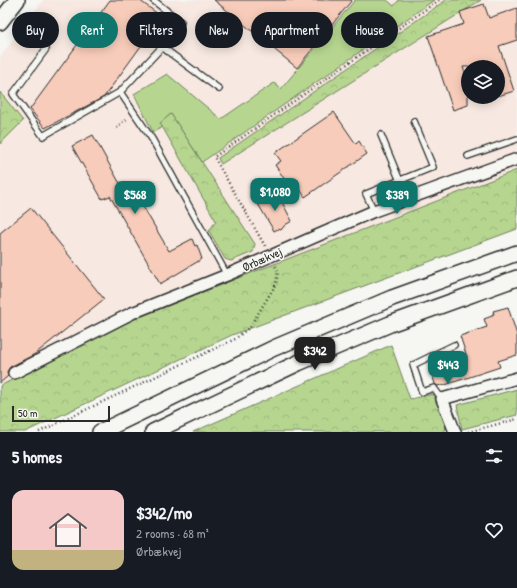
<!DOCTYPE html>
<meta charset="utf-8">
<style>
:root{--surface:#171b24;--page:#20242c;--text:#f1f3f6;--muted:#9ea1a6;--line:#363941;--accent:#0f766e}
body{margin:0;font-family:"Patrick Hand",sans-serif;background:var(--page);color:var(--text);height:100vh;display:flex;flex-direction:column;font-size:15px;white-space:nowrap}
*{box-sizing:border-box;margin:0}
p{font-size:13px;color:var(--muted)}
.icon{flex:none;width:22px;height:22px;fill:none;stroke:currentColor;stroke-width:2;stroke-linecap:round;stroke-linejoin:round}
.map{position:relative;height:432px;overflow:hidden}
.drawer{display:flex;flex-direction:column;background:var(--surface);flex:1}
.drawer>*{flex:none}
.banner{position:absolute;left:12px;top:12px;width:493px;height:36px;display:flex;gap:8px}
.buttons{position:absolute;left:461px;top:60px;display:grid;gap:8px}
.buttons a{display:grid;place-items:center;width:44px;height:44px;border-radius:50%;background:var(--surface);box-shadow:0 2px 10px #0003;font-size:20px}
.scale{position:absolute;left:12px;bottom:10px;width:98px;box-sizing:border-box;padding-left:4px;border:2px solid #2b2b2b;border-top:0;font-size:11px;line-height:14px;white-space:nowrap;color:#2b2b2b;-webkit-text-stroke:3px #f6f6f2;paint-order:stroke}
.price{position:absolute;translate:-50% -34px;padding:0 9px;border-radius:8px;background:var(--accent);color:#fff;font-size:13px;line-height:26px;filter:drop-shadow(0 1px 2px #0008)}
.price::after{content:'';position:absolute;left:50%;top:24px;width:12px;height:9px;margin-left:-6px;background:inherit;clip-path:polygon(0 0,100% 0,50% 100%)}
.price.on{background:#222;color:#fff}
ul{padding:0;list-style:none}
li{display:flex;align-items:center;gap:12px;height:100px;padding:0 12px}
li+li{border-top:1px solid var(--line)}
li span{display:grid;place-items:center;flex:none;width:112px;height:80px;border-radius:12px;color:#555}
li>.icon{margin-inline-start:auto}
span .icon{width:48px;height:48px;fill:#fffc;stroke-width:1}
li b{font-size:17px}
h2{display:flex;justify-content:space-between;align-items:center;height:48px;padding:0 12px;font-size:17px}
.chip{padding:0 14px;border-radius:18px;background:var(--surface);box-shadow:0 2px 10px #0003;font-size:14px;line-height:36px}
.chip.on{background:var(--accent);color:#fff}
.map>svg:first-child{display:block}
.built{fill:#f7e9e1;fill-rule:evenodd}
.green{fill:#b6d690;stroke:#70805e}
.forest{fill:url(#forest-crowns);stroke:#70805e}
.building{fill:#f8ccba;stroke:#2b2b2b}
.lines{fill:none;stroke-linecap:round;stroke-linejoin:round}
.lane-casing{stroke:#2b2b2b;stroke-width:8}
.street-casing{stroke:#2b2b2b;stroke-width:14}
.secondary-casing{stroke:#2b2b2b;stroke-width:18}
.path{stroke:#2b2b2b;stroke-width:2.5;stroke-dasharray:1 3;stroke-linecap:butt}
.lane{stroke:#f6f6f2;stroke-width:5.5}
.street{stroke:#f6f6f2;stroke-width:11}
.secondary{stroke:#f6f6f2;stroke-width:15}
.labels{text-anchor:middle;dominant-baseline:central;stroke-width:3;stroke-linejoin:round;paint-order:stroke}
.street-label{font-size:12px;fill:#2b2b2b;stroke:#f6f6f2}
</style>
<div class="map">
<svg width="517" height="432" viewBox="0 0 517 432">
<defs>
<pattern id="forest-crowns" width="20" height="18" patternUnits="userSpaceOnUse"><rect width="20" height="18" fill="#b6d690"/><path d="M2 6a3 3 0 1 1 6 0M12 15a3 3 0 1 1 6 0" fill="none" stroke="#9db87c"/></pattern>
</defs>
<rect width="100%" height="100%" fill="#f6f6f2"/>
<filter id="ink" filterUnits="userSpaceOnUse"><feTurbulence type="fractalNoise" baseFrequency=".025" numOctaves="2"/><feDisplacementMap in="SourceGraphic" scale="8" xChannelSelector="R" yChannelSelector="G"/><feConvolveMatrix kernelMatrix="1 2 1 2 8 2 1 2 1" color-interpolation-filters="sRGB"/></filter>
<g filter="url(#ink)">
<path class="built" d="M43,0H517V223L0,401V57ZM468,67H498V97H468Z"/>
<path class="green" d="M355,0H387L394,6L399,0H434L202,162L171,114L160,123L163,127L153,132L134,94L167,74L221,119L274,83L281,89Z"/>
<path class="forest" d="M446,0H481L221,164L218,158Z
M0,92L23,121L0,144Z
M171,114L255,244L253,252L231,261L225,259L209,231L216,221L160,123Z
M517,170V229L232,335L25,432H0V386L117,326L233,280Z
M391,345L410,399L433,394L446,423L445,431L441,432H193Z
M517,389V415L462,429L457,405Z"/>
<path class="building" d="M110,0H139L162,17L104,97L45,128L30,109Z
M214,0H352L297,68Z
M484,4L489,18L517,8V40L499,46L514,91L498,96V67H463L468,82V105L453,110L428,36L464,24L460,12Z
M334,112L356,144L359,141L367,154L305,197L299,188L293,192L275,165L281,161L275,153Z
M93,135L119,182L131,186L169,251L192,239L195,246L197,245L202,259L160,284L110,196L102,199L72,146Z
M277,193L292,221L285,225L281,230L278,229L274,231L258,204Z
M31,208L104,299L35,354L10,367L8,370L7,372L8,376L0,383V233Z
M508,307L517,335V355L498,361L500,367L442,386L441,385L438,386L435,384L431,371L436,369V367L467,357L460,336L487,327L484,319L492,316V314H494L493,311Z"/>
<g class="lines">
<g class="lane-casing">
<path id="lane" d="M153,0L181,22L162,47L120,92L152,139L227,275
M162,47L219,89
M46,49L13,94L43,136L120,92
M381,135L400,181
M468,156L517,139
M374,211L366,194L433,167L414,121
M442,399L434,388L422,392L413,365L454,345"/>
</g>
<g class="street-casing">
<path id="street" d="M14,373L132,313L227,275L374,211L517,159
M455,432L442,399L517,378"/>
</g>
<g class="secondary-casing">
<path id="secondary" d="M0,22L17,0
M100,432L274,348L392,298L517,253
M153,432L298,363L390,324L517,278"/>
</g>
<path class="path" d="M117,128L121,123L128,118
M265,246L214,157L439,0
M39,432L235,339L250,327L276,284L278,271L275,266
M468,432L517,419"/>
<use href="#lane" class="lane"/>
<use href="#street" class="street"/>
<use href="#secondary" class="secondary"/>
</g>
</g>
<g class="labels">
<g class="street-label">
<text transform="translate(262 259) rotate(-24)">Ørbækvej</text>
</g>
</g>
</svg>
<div class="buttons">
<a><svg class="icon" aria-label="layers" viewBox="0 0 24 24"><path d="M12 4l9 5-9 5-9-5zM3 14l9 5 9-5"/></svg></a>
</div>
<div class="scale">50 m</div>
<b class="price" style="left:275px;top:212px">$1,080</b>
<b class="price" style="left:135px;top:215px">$568</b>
<b class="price" style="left:397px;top:215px">$389</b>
<b class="price on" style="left:315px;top:371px">$342</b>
<b class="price" style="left:448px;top:385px">$443</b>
<div class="banner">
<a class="chip">Buy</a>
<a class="chip on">Rent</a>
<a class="chip">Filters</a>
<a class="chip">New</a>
<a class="chip">Apartment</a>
<a class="chip">House</a>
</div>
</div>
<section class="drawer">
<h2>5 homes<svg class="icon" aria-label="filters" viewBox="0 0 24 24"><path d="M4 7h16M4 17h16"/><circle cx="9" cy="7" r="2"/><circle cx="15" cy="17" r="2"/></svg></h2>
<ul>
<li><span style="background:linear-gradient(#f6c9c9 75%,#c2b280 0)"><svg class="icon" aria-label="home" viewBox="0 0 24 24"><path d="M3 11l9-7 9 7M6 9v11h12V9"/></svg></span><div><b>$342/mo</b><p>2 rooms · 68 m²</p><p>Ørbækvej</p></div><svg class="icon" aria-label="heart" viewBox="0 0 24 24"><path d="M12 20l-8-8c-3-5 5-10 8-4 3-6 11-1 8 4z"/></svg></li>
</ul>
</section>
